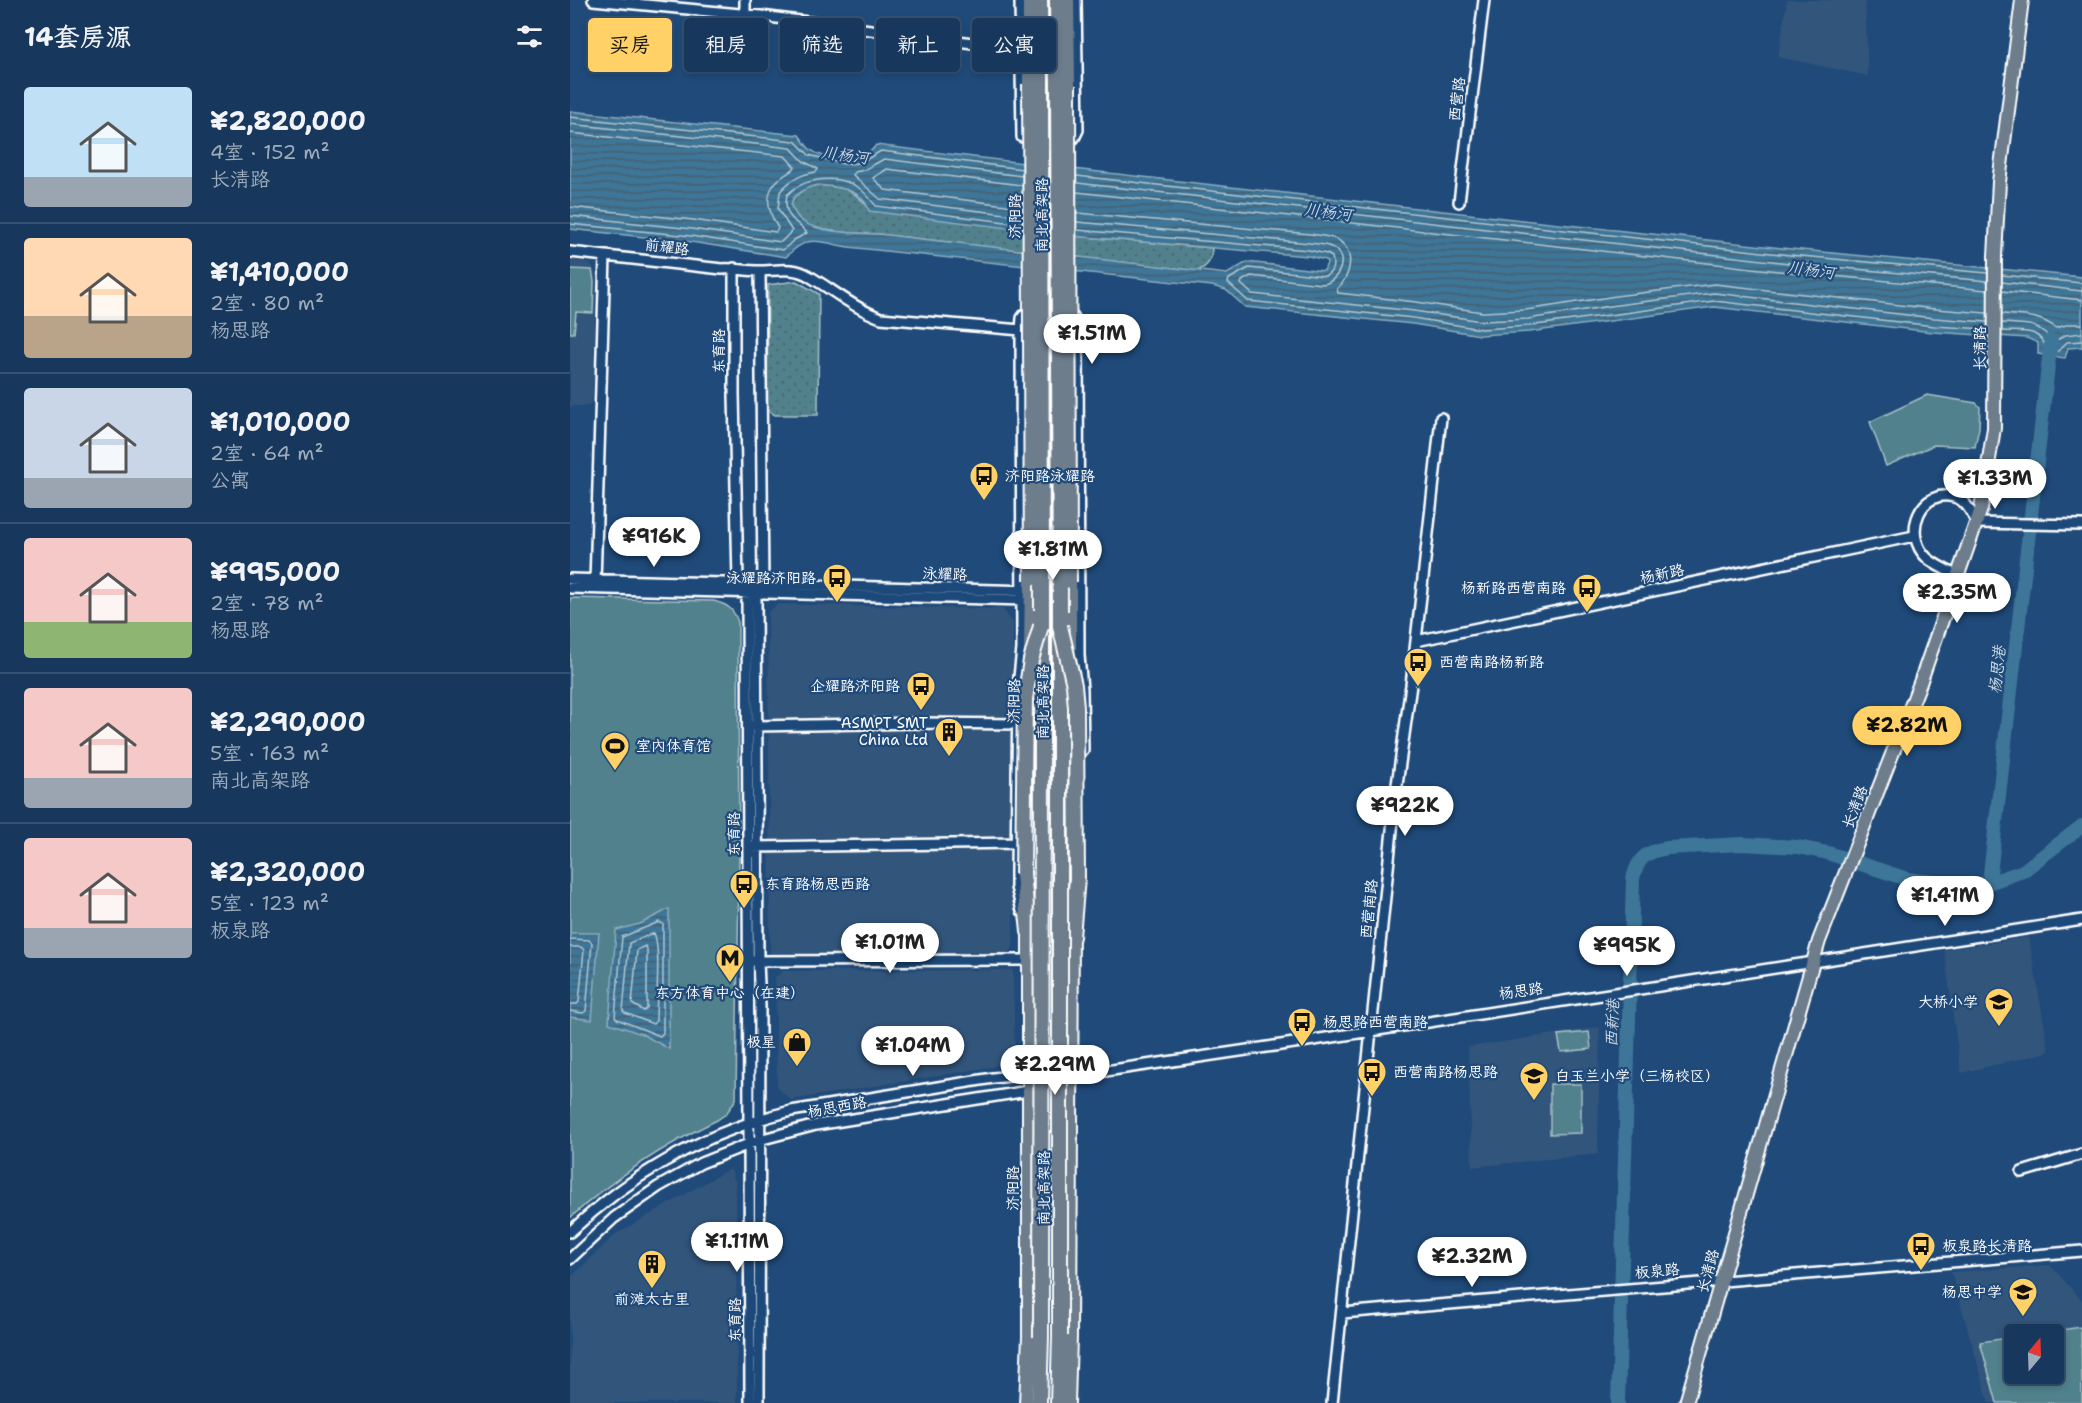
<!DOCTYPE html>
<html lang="zh">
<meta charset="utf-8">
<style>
:root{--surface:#17385c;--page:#244365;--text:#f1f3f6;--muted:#9eacbb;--line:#365272;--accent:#ffd166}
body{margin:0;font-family:"Shantell Sans","LXGW WenKai TC",sans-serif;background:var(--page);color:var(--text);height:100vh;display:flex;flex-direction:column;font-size:22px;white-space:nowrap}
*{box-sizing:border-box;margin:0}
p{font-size:20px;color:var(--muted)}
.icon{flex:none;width:33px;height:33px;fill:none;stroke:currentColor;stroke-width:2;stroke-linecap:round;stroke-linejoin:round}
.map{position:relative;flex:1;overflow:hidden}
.side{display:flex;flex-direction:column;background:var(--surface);width:570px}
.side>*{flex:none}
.hud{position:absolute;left:18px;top:18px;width:570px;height:54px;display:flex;gap:12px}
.needle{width:39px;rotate:19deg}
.fabs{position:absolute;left:1434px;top:1324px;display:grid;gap:12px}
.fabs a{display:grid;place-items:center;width:60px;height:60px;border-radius:6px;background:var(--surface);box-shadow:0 3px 9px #0003,0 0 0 2px var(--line);font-size:30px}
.price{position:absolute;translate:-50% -51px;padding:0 14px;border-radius:21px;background:#fff;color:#222;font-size:20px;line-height:39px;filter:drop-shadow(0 2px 3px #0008)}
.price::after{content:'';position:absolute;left:50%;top:36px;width:18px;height:14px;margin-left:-9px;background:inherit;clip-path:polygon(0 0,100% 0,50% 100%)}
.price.on{background:var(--accent);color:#111}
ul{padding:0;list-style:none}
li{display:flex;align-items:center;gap:18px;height:150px;padding:0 24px}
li+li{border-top:2px solid var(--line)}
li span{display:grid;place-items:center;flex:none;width:168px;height:120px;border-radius:6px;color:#555}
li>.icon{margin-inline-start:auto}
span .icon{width:72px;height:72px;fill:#fffc;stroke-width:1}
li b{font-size:26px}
h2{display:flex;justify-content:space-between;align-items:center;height:72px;padding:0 24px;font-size:26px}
.pill{padding:0 21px;border-radius:6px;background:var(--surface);box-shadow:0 3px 9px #0003,0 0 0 2px var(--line);font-size:21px;line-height:54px}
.pill.on{background:var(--accent);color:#111}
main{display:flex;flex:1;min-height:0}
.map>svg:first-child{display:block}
.built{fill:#32547b;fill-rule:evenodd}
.park{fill:url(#park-dots);stroke:#a8c0c6;stroke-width:1.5}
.pitch{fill:#51818c;stroke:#a8c0c6;stroke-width:1.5}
.water{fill:url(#water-rules);stroke:#8badc1;stroke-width:1.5;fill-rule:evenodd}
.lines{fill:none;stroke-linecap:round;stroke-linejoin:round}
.shore{stroke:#b2c8d6;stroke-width:1.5}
.river{stroke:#3e7698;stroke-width:14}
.minor-casing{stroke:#fff;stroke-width:14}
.major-casing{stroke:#fff;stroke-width:16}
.highway-casing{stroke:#fff;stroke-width:18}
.minor{stroke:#1f4a7a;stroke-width:9}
.major{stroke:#6d7d8c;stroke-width:12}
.highway{stroke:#6d7d8c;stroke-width:14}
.major-bridge-casing{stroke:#fff;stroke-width:16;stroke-linecap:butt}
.highway-bridge-casing{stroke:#fff;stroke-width:18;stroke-linecap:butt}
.major-bridge{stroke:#6d7d8c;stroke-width:12}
.highway-bridge{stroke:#6d7d8c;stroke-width:14}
.labels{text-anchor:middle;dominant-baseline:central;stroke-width:4.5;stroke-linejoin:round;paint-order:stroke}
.street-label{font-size:15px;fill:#fff;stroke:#1f4a7a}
.poi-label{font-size:15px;fill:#fff;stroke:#1f4a7a;text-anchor:start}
.water-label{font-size:16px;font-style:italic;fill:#cfdde5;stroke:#1f4a7a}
</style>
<main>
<section class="side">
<h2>14套房源<svg class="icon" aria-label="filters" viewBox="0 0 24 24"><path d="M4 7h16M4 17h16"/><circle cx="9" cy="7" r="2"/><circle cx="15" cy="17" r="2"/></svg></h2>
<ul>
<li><span style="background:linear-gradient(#bfe0f5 75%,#9aa5b1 0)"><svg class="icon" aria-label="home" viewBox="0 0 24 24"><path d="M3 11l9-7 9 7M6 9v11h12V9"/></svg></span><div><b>¥2,820,000</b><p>4室 · 152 m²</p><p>长清路</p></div></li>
<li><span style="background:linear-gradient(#ffd9b3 65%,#b9a48a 0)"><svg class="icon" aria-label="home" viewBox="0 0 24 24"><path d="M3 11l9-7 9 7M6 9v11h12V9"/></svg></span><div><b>¥1,410,000</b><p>2室 · 80 m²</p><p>杨思路</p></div></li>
<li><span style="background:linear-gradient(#c9d6e8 75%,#9aa5b1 0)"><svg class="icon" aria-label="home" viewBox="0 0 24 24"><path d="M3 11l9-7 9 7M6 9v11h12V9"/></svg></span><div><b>¥1,010,000</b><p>2室 · 64 m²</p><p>公寓</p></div></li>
<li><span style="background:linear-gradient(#f6c9c9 70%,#8fb573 0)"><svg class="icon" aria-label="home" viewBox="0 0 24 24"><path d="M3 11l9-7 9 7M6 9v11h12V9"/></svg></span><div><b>¥995,000</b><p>2室 · 78 m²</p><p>杨思路</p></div></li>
<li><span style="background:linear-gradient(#f6c9c9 75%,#9aa5b1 0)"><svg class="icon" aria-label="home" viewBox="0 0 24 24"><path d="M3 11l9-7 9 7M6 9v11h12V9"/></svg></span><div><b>¥2,290,000</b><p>5室 · 163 m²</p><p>南北高架路</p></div></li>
<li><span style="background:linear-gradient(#f6c9c9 75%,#9aa5b1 0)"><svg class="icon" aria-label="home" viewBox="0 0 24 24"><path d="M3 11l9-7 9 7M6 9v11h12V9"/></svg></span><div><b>¥2,320,000</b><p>5室 · 123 m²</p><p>板泉路</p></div></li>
</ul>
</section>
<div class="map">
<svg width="1512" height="1403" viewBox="0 0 1512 1403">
<defs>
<pattern id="park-dots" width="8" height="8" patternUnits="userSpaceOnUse" patternTransform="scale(1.5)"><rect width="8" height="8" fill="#51818c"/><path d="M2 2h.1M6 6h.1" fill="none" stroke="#4f696f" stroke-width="1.8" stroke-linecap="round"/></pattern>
<pattern id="water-rules" width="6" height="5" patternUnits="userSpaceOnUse" patternTransform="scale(1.5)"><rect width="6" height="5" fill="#3e7698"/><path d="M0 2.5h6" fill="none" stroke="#465f6e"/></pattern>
</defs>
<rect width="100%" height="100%" fill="#1f4a7a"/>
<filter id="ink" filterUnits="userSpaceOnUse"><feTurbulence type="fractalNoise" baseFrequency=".0167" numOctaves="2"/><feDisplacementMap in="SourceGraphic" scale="12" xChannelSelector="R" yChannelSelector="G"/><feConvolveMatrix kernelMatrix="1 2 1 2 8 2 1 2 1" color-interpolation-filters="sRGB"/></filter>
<g filter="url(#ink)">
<path class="built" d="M1217,0H1295L1298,76L1208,57Z
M0,259L19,263L23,267L26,275L23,395L21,403L18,406H0Z
M208,604L433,609L443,623V948L435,955H200L198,612Z
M1459,937L1479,1052L1391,1073L1374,950Z
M443,970L445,1055L440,1062L433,1065L221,1100L207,1088L205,977L213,971Z
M1030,1027L1028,1154L902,1167L898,1047Z
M157,1170H161L166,1184L167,1403H0V1278L46,1234Z
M1480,1265L1512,1300V1403H1419L1381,1272ZM1444,1335H1484V1374H1444Z"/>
<path class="park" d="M248,185C272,188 282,187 298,207L503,236L642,248C642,260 638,266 628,271L308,234C289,233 246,233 232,221C227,218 224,211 221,206L223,198C231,191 237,187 248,185Z
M226,281L249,294L248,415H205L200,412L197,406L198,285Z"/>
<path class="pitch" d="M0,269L22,270L24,281L23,313L6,312L4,333H0Z
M1357,395L1406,403L1410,407L1409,428L1405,447L1364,445L1316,466L1300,422Z
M0,598L144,601C158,605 163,608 168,622L169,871L166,1099L156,1114L147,1120C93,1146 44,1178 0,1218Z
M1019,1032L1021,1049L991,1052L988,1035Z
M980,1084H1011V1133L980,1134Z
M1511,1327L1512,1403H1427L1410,1342L1444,1337V1374H1484V1335H1456Z"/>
<path class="water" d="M0,111L229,135C233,140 236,146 241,150C257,161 295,163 306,145L503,169L934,218L1221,249L1512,277V347L1498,348L1495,358L1468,354V343L1457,338L1363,332L1144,307L959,332L910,335L843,324L675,307L656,290L642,286L278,247C249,242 239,233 216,257L121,242L0,229ZM248,185C267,187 293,188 299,211L503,236L738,256L756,260L757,263L754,271L677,262L657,274L308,234C289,233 247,233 232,221C227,218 224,211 221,206L223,198C231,191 237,187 248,185Z
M99,909V1049L72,1034L39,1023L46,930L70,924Z
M0,933H29L22,1020L0,1017Z"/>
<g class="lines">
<path class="shore" d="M0,117L225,141L239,155L274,164L290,163L311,151L452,169
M0,124L221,148L233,161L248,169L246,172C232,174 219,180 210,192L208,209L222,231L211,242L122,229L0,216
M0,133L215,156L225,167C220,173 212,176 206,182C193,196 200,215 208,228L206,232L123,220L0,207
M452,176L314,159L294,170L285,172L283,175L310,199L452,216
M507,176L1220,255L1417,273
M507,183L1219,263L1417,281
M452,185L317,169L303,178L315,190L452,207
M507,192L1218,272L1417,290
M507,213L740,234C749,235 760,236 768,240C787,252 780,277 767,289L768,293L846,302L912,312L956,310L1046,296L1145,284L1365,309L1417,313
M507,222L739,243C747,244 756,244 763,248C780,258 768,283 752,284L681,276L672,281L671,284L682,294L844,311L912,321L958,319L1047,305L1144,293L1364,318L1417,322
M0,224L121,236L213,250L224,240L237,233C226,220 212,217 217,195C234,177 269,174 289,188C296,193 301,200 306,206L452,224
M507,230L738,250L757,254L762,257C764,265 763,273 755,276L679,268L659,279L658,283L678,301L843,318L911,329L958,326L1144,301L1364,326L1417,329
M1432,275L1512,283
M1432,282L1512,291
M1432,291L1512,300
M1432,314C1453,316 1469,315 1486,328L1500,324H1512
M1432,323C1458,325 1466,321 1484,342L1495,335L1512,333
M1432,331C1452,332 1469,327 1476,349L1488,351L1497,342L1512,341
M89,922L93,924V1033L90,1036L47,1019L45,1017L52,937Z
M84,933C91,948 86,1002 86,1021L83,1024L55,1013L53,1011L59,943Z
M0,939L19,940L22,943L16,1011L13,1013L0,1011
M75,946L77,949V1008L74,1011L62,1004L67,950Z
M0,947H11L14,950L9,1002L7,1004H0"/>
<path class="river" d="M1419,883L1481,340
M1048,1403L1063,879C1067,858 1077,851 1098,848L1172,844L1228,847L1258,853L1337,879L1391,885L1419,883L1453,871L1512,826"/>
<g class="minor-casing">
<path id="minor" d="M23,0L191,16L450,49
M175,0V15
M450,0L452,137L496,140L504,138L508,130L506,0
M889,202L914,0
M0,252L152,269C165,268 176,271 189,271C206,271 223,266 239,276C263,290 284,308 311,318L451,330
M164,268V394L168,583L177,592L180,1403
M1389,576C1378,571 1366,566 1357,558C1331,534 1351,485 1387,498C1397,502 1402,514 1407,523L1512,525
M0,579L461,591L495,596
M25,583L35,256
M0,588L456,600
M846,641L1344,536
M183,726L352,723L448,724
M181,847L446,843
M452,911L446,887V871L448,687L452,649L451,330L452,318L455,314L459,313L498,314L503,316L508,326L509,655L512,689L513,750
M182,961L460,960
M1452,1172L1512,1154
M0,1232C63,1173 137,1131 221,1111L423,1078L459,1074L502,1076L731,1042L1512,920
M0,1259L44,1218L88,1187L131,1163L189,1140L246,1125L458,1091L494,1078
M772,1313L1512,1251
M189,1403L190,1007L188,961L186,593L193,584L190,271
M762,1403L826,792L841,685L871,418"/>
</g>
<g class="major-casing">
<path id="major" d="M459,0V84
M498,0L499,85
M500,582V655
M460,655L461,580
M456,1403L459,1337V924
M498,1403L500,1337L502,927
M1116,1403L1249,941L1350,683L1411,509L1424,428L1425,256L1429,182L1452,0"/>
</g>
<g class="highway-casing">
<path id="highway" d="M470,0L471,83
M487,0L488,85
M490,611V735
M472,736V610
M453,874L459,932
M502,937L507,878
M469,1403L471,1337
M488,1403L490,1336"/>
</g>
<use href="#minor" class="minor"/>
<use href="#major" class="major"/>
<use href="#highway" class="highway"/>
<g class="major-bridge-casing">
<path id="major-bridge" d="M459,84L461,580
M499,85L500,582"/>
</g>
<g class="highway-bridge-casing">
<path id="highway-bridge" d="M471,83L472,610
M488,85L490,611
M490,626L504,685L506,707L507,878
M490,735V1336
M453,874L455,699L461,660L471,626
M471,1337L472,736"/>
</g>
<use href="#major-bridge" class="major-bridge"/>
<use href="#highway-bridge" class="highway-bridge"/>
</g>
</g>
<defs>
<g id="bus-pin" transform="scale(1.5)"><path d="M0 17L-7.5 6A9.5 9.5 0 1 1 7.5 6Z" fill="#ffd166" stroke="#1f4a7a"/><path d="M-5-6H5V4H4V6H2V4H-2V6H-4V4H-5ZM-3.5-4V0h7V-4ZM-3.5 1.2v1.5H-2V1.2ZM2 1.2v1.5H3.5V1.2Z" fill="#111"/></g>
<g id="building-pin" transform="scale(1.5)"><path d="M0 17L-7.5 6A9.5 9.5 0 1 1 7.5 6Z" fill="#ffd166" stroke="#1f4a7a"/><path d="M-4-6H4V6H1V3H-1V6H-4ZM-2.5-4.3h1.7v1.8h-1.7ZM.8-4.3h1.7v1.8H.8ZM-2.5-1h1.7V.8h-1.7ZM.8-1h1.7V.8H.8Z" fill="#111"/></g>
<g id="stadium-pin" transform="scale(1.5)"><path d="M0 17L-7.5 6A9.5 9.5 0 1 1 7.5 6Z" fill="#ffd166" stroke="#1f4a7a"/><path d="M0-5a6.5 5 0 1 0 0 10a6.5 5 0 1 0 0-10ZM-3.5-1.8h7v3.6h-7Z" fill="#111"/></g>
<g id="metro-pin" transform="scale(1.5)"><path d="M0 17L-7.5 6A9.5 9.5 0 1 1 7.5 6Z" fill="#ffd166" stroke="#1f4a7a"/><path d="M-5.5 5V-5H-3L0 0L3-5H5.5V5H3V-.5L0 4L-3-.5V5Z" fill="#111"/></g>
<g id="school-pin" transform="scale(1.5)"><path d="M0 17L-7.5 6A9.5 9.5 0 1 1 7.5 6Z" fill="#ffd166" stroke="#1f4a7a"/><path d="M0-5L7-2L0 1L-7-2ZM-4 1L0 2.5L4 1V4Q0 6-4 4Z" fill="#111"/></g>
<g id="shop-pin" transform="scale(1.5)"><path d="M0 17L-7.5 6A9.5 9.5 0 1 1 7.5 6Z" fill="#ffd166" stroke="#1f4a7a"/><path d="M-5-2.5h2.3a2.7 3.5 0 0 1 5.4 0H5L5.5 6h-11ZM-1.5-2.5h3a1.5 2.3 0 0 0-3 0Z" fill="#111"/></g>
</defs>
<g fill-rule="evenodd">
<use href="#bus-pin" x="414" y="476"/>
<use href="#bus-pin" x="267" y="578"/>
<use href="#bus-pin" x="1017" y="588"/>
<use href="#bus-pin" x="848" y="662"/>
<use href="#bus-pin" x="351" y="686"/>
<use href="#building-pin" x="379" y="732"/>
<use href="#stadium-pin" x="45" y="746"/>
<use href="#bus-pin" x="174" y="884"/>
<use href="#metro-pin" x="160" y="958"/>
<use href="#school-pin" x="1429" y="1002"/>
<use href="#bus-pin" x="732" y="1022"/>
<use href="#shop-pin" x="227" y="1042"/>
<use href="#bus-pin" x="802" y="1072"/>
<use href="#school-pin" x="964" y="1076"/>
<use href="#bus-pin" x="1351" y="1246"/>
<use href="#building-pin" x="82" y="1264"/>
<use href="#school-pin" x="1453" y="1292"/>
</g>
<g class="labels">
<g class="street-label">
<text transform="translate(887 99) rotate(-83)">西营路</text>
<text transform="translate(472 215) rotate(-90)">南北高架路</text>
<text transform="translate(445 216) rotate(-90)">济阳路</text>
<text transform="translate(97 247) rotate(7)">前耀路</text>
<text transform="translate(1410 348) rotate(-90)">长清路</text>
<text transform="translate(149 351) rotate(-90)">东育路</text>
<text transform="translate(375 574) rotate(2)">泳耀路</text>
<text transform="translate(1092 574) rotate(-12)">杨新路</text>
<text transform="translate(444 701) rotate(-89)">济阳路</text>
<text transform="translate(473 702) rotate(-90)">南北高架路</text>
<text transform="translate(1285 807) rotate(-69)">长清路</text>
<text transform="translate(164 834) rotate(-90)">东育路</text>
<text transform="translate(799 909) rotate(-84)">西营南路</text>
<text transform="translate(951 991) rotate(-8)">杨思路</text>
<text transform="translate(267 1107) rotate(-10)">杨思西路</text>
<text transform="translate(443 1188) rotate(-90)">济阳路</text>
<text transform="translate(474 1188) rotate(-90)">南北高架路</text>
<text transform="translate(1087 1271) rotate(-5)">板泉路</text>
<text transform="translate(1138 1271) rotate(-74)">长清路</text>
<text transform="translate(165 1320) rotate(-90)">东育路</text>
</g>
<g class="poi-label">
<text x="435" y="476">济阳路泳耀路</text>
<text x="246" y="578" text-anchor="end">泳耀路济阳路</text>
<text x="996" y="588" text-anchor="end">杨新路西营南路</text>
<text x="869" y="662">西营南路杨新路</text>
<text x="330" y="686" text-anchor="end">企耀路济阳路</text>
<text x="358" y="723" text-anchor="end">ASMPT SMT<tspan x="358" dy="17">China Ltd</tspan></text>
<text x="66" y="746">室内体育馆</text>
<text x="195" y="884">东育路杨思西路</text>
<text x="160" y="993" text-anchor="middle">东方体育中心（在建）</text>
<text x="1408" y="1002" text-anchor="end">大桥小学</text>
<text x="753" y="1022">杨思路西营南路</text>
<text x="206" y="1042" text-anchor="end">极星</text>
<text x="823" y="1072">西营南路杨思路</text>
<text x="985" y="1076">白玉兰小学（三杨校区）</text>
<text x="1372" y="1246">板泉路长清路</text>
<text x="1432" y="1292" text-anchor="end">杨思中学</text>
<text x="82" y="1299" text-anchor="middle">前滩太古里</text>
</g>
<g class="water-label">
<text transform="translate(275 155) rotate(7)">川杨河</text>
<text transform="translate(758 212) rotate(7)">川杨河</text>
<text transform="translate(1241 270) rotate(7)">川杨河</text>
<text transform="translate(1427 670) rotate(-84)">杨思港</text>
<text transform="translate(1042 1023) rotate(-88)">西新港</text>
</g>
</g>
</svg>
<div class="fabs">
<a><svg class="needle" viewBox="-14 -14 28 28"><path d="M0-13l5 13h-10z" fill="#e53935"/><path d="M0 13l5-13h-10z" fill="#9eacbb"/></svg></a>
</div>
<b class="price" style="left:522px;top:365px">¥1.51M</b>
<b class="price" style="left:1425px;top:510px">¥1.33M</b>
<b class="price" style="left:84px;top:568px">¥916K</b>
<b class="price" style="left:483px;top:581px">¥1.81M</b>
<b class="price" style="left:1387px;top:624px">¥2.35M</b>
<b class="price on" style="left:1337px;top:757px">¥2.82M</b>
<b class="price" style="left:835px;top:837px">¥922K</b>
<b class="price" style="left:1375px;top:927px">¥1.41M</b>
<b class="price" style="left:320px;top:974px">¥1.01M</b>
<b class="price" style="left:1057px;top:977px">¥995K</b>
<b class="price" style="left:343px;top:1077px">¥1.04M</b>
<b class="price" style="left:485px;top:1096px">¥2.29M</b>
<b class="price" style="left:167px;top:1273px">¥1.11M</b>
<b class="price" style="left:902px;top:1288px">¥2.32M</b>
<div class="hud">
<a class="pill on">买房</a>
<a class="pill">租房</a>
<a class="pill">筛选</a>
<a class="pill">新上</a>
<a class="pill">公寓</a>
</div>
</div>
</main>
